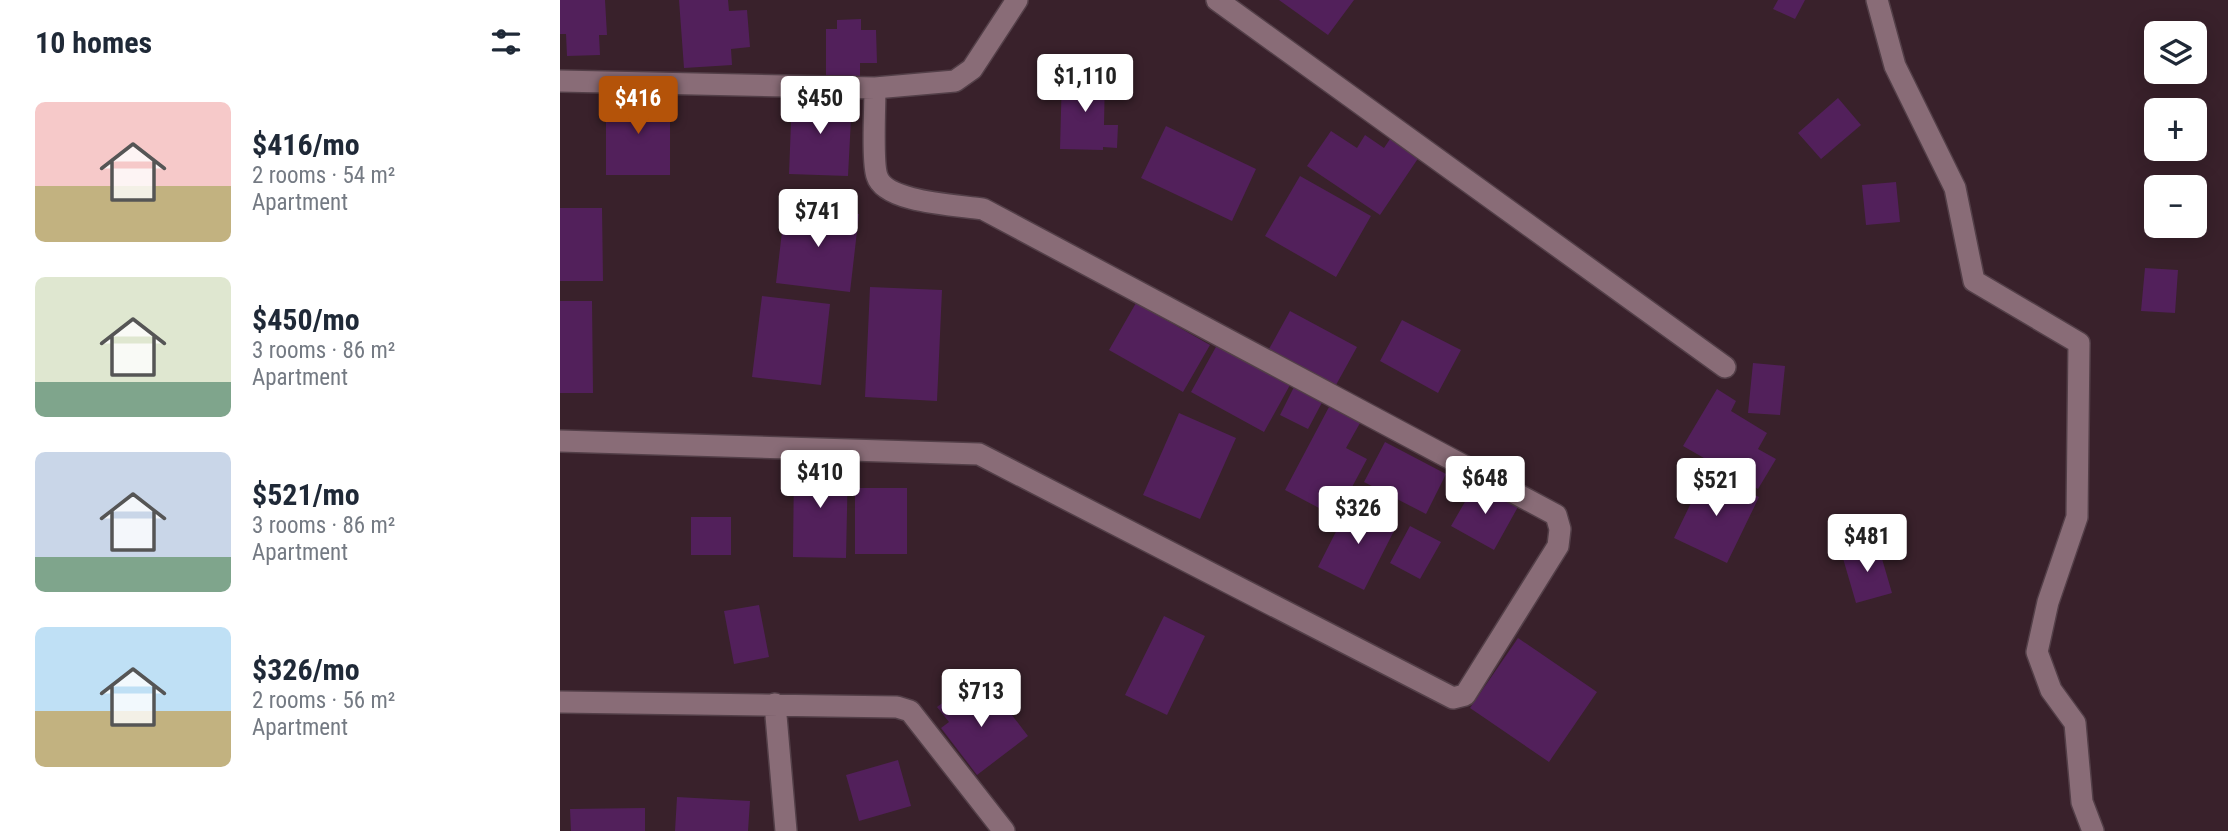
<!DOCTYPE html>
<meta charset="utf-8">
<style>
:root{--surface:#fff;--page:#f2f2f3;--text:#1f2937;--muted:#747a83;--accent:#b45309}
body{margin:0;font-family:"Roboto Condensed",sans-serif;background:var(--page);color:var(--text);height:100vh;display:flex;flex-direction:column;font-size:26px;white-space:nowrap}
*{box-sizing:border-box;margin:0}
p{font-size:23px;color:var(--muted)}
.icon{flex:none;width:38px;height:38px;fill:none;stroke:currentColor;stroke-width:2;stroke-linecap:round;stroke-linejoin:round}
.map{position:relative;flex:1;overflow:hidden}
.sheet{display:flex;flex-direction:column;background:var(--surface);width:560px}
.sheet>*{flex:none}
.buttons{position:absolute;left:1584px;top:21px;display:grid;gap:14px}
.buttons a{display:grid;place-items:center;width:63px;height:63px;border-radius:10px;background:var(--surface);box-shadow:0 4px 18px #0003;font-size:35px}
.price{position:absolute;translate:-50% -60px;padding:0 16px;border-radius:7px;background:#fff;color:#222;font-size:23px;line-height:46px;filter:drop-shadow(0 2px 4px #0008)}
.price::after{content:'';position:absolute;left:50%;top:42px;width:21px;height:16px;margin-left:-10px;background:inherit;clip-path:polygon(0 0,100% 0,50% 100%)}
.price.active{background:var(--accent);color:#fff}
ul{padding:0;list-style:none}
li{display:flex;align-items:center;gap:21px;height:175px;padding:0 35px}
li span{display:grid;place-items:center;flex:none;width:196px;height:140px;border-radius:10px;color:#555}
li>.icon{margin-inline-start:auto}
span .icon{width:84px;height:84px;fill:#fffc;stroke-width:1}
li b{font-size:30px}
h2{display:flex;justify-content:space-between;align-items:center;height:84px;padding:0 35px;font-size:30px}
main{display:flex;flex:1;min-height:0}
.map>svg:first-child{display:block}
.building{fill:#52205b}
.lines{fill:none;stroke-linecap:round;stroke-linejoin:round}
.minor-casing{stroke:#533f48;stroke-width:24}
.minor{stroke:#896c77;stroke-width:21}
</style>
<main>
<section class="sheet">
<h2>10 homes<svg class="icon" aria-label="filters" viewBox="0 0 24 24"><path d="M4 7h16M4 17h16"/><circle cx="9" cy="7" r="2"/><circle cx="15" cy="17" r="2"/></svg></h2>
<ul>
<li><span style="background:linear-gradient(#f6c9c9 60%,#c2b280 0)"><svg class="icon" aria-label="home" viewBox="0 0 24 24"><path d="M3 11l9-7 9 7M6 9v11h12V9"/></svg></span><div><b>$416/mo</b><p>2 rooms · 54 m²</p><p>Apartment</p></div></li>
<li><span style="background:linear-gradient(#dfe7d0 75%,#7fa58c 0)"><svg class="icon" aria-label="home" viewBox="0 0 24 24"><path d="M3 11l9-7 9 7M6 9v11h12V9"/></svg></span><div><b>$450/mo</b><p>3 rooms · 86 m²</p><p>Apartment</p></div></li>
<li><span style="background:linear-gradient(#c9d6e8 75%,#7fa58c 0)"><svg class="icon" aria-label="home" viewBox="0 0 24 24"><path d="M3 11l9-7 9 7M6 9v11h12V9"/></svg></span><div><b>$521/mo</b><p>3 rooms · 86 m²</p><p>Apartment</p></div></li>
<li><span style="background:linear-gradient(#bfe0f5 60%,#c2b280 0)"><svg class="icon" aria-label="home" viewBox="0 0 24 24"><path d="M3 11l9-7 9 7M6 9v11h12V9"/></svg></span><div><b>$326/mo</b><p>2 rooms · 56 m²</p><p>Apartment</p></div></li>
</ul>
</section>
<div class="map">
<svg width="1668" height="831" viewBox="0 0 1668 831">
<rect width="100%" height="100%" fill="#39212b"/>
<path class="building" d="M0,0H45L47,35H39L40,55L7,56L6,34H0Z
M119,0H168L169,11L187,10L190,47L171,49L172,65L124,68Z
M719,0H794L768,35Z
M1218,0H1245L1235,19L1213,9Z
M301,19V30H316L317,63H300V81H266V29H277V20Z
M502,74L545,75L544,125H558L557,148L543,147V150L500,149Z
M46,97H110V175H46Z
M232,97L292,99L288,176L229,174Z
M1278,98L1301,125L1261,159L1238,133Z
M606,126L696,169L672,221L581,178Z
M771,131L797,148L805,135L824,148L832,136L861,154L820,215L747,166Z
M1602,149H1628L1629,158L1603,159Z
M740,176L811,216L776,277L705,236Z
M1336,182L1340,222L1306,225L1302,185Z
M225,206L299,214L290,292L216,283Z
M0,208H42L43,281H0Z
M1585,268L1618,270L1615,313L1581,311Z
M310,287L382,290L377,401L305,397Z
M202,296L270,304L261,385L192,377Z
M0,301H32L33,393H0Z
M576,303L650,345L623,392L549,350Z
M730,311L797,347L771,394L704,358Z
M842,320L901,350L878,393L820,361Z
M657,345L730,385L704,432L631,392Z
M1193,363L1225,366L1220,415L1188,413Z
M737,381L766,395L748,429L720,415Z
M1157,389L1176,401L1171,411L1207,433L1198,449L1216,459L1198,489L1123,446Z
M769,407L800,423L786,448L807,459L776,517L725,490Z
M619,413L676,438L640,519L583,495Z
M825,442L886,474L866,514L804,482Z
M234,463L288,464L286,558L233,557Z
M1146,472L1199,497L1167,563L1114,538Z
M917,481L959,505L934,550L891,526Z
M295,488H347V554H295Z
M791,502L837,525L804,590L758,567Z
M131,517H171V555H131Z
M850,526L881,542L860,579L830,563Z
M1318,545L1332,593L1296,603L1282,555Z
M199,605L209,657L174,664L164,611Z
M604,616L645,636L607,715L565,695Z
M958,638L1037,692L989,762L910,708Z
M432,689L468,736L417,775L381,728L389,722L377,707L397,692L408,708Z
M338,760L351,806L299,821L286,775Z
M117,797L190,801L188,831H115Z
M85,808V831H11L10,809Z"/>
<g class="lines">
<g class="minor-casing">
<path id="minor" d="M657,0L1165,367
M1317,0L1335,66L1395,188L1414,281L1519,343L1517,517L1488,602L1477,652L1491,690L1515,723L1522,802L1533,831
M0,81L315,88L395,81L412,69L457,0
M0,441L419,454L893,698L905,695L998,546L1000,529L996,515L423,209C398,205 325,203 317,176C312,162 315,106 315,88
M0,702L337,707L350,711L444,831
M215,704L226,831"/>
</g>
<use href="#minor" class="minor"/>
</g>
</svg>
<div class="buttons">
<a><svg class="icon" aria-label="layers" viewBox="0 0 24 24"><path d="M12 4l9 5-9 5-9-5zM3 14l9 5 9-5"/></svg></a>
<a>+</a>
<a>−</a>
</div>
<b class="price" style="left:525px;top:114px">$1,110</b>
<b class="price active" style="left:78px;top:136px">$416</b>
<b class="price" style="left:260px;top:136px">$450</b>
<b class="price" style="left:258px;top:249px">$741</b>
<b class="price" style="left:260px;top:510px">$410</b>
<b class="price" style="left:925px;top:516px">$648</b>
<b class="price" style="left:1156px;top:518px">$521</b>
<b class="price" style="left:798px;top:546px">$326</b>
<b class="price" style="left:1307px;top:574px">$481</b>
<b class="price" style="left:421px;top:729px">$713</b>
</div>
</main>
